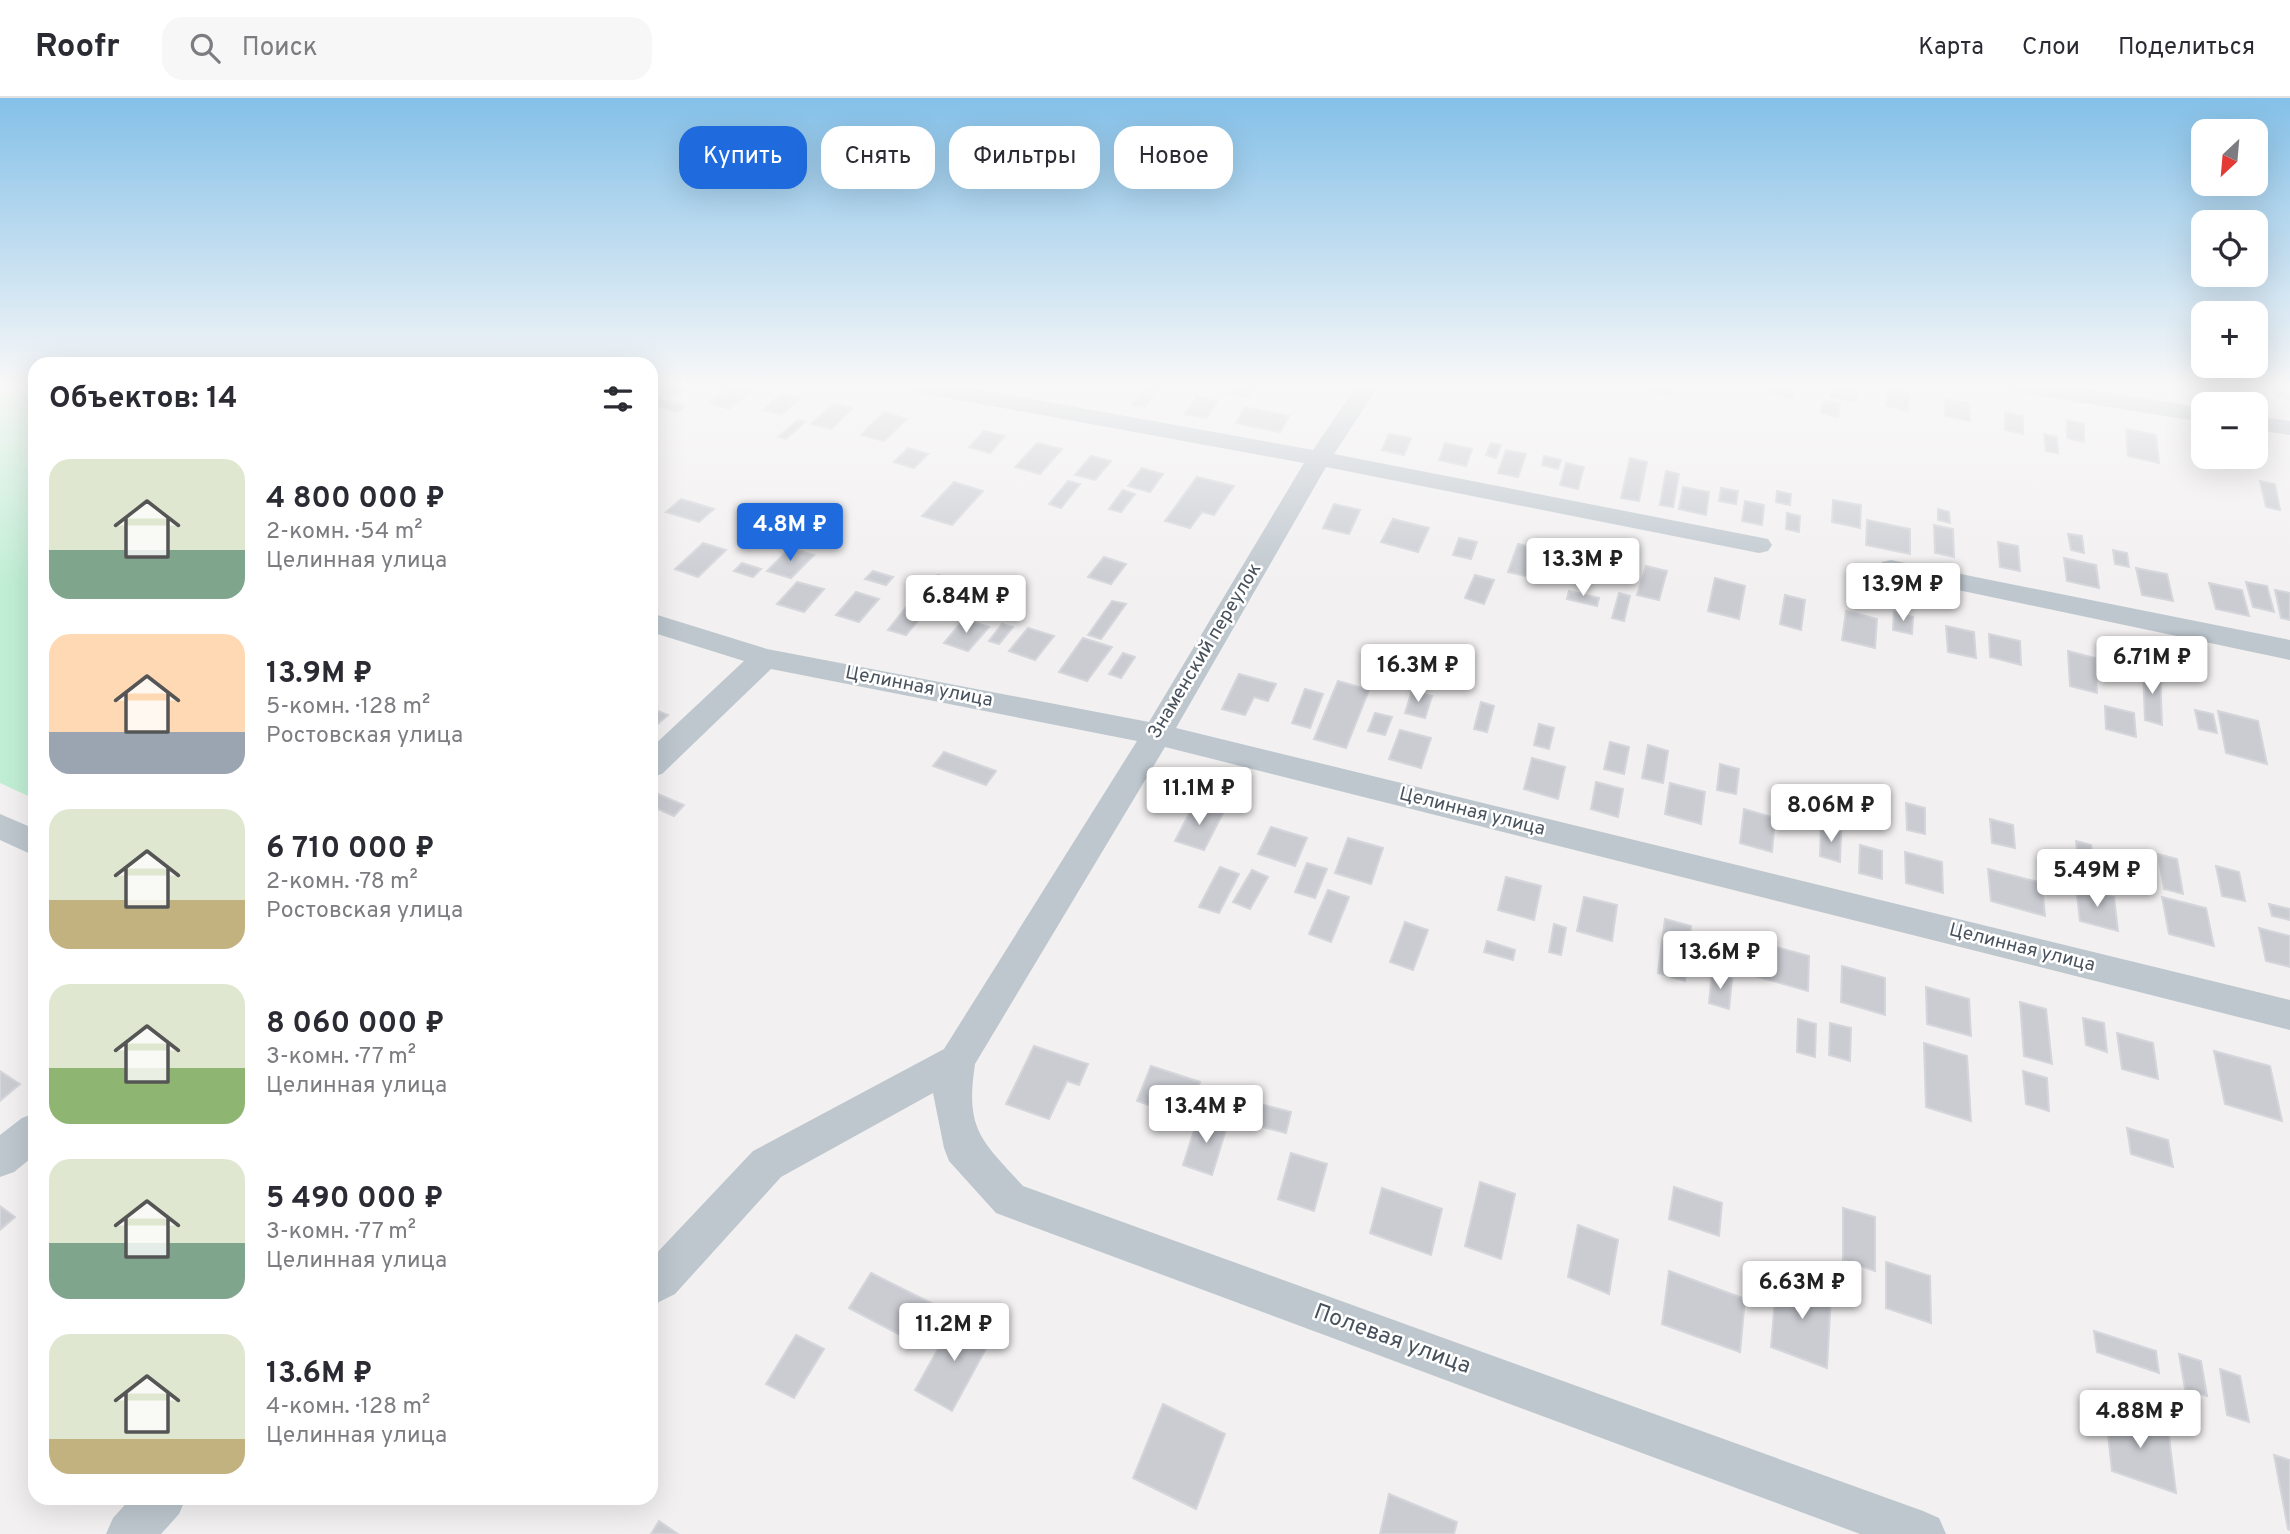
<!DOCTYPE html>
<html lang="ru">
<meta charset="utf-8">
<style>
:root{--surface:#fff;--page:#f7f7f7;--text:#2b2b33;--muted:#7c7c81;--line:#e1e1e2;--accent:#1f6bdd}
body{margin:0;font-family:Overpass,sans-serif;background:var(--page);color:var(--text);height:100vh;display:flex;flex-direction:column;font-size:26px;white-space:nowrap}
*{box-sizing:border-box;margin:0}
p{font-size:23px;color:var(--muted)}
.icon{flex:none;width:38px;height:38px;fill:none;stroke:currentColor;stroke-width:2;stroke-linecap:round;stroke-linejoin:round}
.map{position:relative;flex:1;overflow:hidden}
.side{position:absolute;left:28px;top:259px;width:630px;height:1148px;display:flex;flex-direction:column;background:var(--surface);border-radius:21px;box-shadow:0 7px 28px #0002}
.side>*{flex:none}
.top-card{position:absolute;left:679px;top:28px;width:665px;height:63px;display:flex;gap:14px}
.needle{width:46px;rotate:206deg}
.controls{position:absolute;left:2191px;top:21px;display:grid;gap:14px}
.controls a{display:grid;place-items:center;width:77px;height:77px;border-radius:14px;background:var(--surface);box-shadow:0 7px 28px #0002;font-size:35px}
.price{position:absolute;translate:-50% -60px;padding:0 16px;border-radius:7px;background:#fff;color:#222;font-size:23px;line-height:46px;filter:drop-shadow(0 2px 4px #0008)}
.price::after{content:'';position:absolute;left:50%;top:42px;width:21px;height:16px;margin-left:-10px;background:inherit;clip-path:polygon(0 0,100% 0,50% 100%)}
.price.current{background:var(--accent);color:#fff}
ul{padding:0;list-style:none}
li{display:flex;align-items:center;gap:21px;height:175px;padding:0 21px}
li span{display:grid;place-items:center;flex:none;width:196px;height:140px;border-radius:21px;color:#555}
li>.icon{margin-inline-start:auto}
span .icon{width:84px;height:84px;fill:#fffc;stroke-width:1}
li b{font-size:30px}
h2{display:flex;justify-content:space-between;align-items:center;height:84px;padding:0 21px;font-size:30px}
.tag{padding:0 24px;border-radius:21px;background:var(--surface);box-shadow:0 7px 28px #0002;font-size:24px;line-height:63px}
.tag.current{background:var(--accent);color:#fff}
header{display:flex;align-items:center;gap:42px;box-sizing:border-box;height:98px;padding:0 35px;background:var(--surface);border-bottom:2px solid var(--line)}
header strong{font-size:33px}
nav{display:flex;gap:38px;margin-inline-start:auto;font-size:24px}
.search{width:490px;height:63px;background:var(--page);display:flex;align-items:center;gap:18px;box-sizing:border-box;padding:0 24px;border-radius:21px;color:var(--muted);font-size:26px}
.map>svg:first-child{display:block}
.green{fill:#c0eed4}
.building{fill:#caccd2;stroke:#d4d6db;stroke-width:2}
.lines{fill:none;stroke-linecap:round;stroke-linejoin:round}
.minor{fill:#bec7ce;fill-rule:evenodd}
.labels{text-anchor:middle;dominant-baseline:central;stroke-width:5;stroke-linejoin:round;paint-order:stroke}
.street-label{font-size:19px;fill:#48525d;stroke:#fff}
.near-street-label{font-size:23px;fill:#48525d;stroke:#fff}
</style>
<header>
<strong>Roofr</strong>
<div class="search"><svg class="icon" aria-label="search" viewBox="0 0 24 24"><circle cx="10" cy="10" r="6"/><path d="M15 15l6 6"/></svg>Поиск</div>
<nav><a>Карта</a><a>Слои</a><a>Поделиться</a></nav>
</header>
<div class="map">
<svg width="2290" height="1436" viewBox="0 0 2290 1436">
<rect width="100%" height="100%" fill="#f2f0f0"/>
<path class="green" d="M0,287L35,290V701L0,685Z"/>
<path class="building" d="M669,287H693L680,297L662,292Z
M731,287L755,290L729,311L709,305Z
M1233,287H1255L1247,300L1227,296Z
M1649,287H1673L1671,298L1647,293Z
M1770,287H1794L1792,301L1769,296Z
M1832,287H1857L1856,304L1830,299Z
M2275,287L2288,289L2290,302L2277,299Z
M1145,288L1158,291L1145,309L1132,307Z
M1888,289L1910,294L1908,313L1886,308Z
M782,295L801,300L782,316L763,312Z
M653,299L685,308L678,314L651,307Z
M1196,299L1217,303L1207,320L1185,316Z
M1945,301L1969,305L1970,323L1945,318Z
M1823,302L1840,305L1838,319L1821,315Z
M834,305L853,310L831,331L811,326Z
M1245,309L1289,318L1280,334L1236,325Z
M884,314L907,321L884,343L861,337Z
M2005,314L2023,318V336L2005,332Z
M798,322L805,324L786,341L778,339Z
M2067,322L2084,326V344L2067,340Z
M2126,331L2156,337L2159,365L2128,358Z
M984,333L1005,338L990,355L969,349Z
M1389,336L1411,340L1404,357L1382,352Z
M2044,336L2057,339L2058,355L2046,353Z
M2192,339L2203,341V359H2225L2227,366L2198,361Z
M1037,345L1062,351L1040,376L1015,369Z
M1445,345L1472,351L1466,368L1439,362Z
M1491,345L1501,347L1496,360L1486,357Z
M908,350L928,356L914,370L894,364Z
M1506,352L1526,356L1518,379L1498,375Z
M1091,358L1111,363L1095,382L1075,377Z
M1544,358L1561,362L1558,371L1542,367Z
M1630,360L1647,364L1639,403L1621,400Z
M1566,365L1584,369L1578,391L1560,387Z
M1142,370L1163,376L1150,394L1128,388Z
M1666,373L1679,376L1673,409L1660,407Z
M1197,379L1234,388L1214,417L1202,414L1190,430L1165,423Z
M1068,383L1080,386L1061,410L1049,406Z
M2260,383L2275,386L2280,412L2266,409Z
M954,384L983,393L952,427L922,418Z
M1683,389L1709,394L1706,417L1679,411Z
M1721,390L1738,393L1736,406L1719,403Z
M1123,392L1135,396L1121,414L1109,411Z
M1777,393L1791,396L1790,407L1776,404Z
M681,401L714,411L699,424L666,414Z
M1833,402L1861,407L1860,430L1832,424Z
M1745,403L1764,407L1762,427L1742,423Z
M1334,406L1360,412L1349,436L1323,430Z
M1938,411L1949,414L1950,425L1938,422Z
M1787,415L1800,418L1799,434L1786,431Z
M1393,421L1429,430L1418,454L1381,444Z
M1867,422L1910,431V456L1866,447Z
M1934,427L1953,431L1954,459L1935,455Z
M2068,436L2082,438L2084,455L2071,452Z
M1459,440L1477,444L1471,461L1453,457Z
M1998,444L2018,448L2020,473L2000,469Z
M703,445L726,452L698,479L675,471Z
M1518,446L1536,450L1526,478L1508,474Z
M790,450L814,457L791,480L767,473Z
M2113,452L2127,455L2129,469L2115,466Z
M1104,459L1126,466L1111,486L1088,479Z
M2064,460L2096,467L2099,490L2067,483Z
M742,465L761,471L753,479L734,473Z
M1646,468L1667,473L1659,502L1637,497Z
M2136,470L2167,476L2173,503L2142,497Z
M873,473L893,479L886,487L865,481Z
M938,477L952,481L936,500L922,496Z
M1475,477L1494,482L1484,506L1465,500Z
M1715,480L1745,488L1739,521L1708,513Z
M797,484L824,491L804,514L777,506Z
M2246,484L2267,488L2274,514L2253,509Z
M2209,485L2242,492L2249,518L2216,511Z
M2275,492L2290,495V522L2281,520Z
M1569,493L1599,500L1597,508L1567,501Z
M856,494L879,501L859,524L836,517Z
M1619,495L1630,498L1624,523L1612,520Z
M1785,497L1805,502L1801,532L1780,526Z
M911,503L929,509L906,537L888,532Z
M1112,503L1126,506L1101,541L1088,537Z
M1846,513L1877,521L1875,550L1842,542Z
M1894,514L1913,519L1912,536L1893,532Z
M964,521L989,529L968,553L944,545Z
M1002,526L1013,529L999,546L989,543Z
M1946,528L1974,534L1976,560L1948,554Z
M1028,530L1054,538L1035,562L1009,553Z
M1989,536L2020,543L2021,567L1990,559Z
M1083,540L1112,549L1087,583L1059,574Z
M2068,553L2095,560L2097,595L2070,588Z
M1123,555L1135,559L1121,580L1109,576Z
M2143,569L2160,574L2162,627L2145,622Z
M1239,576L1276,586L1268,603L1254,599L1245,617L1222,611Z
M1338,583L1369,592L1346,650L1314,641Z
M1305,591L1323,596L1310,630L1292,625Z
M1412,593L1432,598L1425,620L1405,615Z
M1481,604L1494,608L1487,634L1474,631Z
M2105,608L2134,615L2136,639L2106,631Z
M651,610L668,617L651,632Z
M2195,612L2213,616L2217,635L2199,631Z
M2218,613L2258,623L2267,666L2226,655Z
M1375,615L1392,619L1385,637L1368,633Z
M1539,626L1554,630L1549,651L1534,647Z
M1400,632L1431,640L1421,670L1389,661Z
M1610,644L1629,649L1624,676L1604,671Z
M1648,647L1668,653L1663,685L1642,680Z
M944,654L996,673L986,687L933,668Z
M1532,660L1565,669L1558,701L1524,691Z
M1720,666L1739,671L1736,696L1717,692Z
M1596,684L1623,691L1618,719L1591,711Z
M1670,685L1705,694L1701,726L1665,716Z
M651,693L684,707L674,718L651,708Z
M1906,705L1925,710V736L1907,732Z
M1194,706L1223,715L1204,752L1175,743Z
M1744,711L1775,720L1772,754L1740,745Z
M1990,721L2013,727L2015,750L1992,745Z
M1271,729L1307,740L1295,768L1258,756Z
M1821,729L1841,734L1840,764L1820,758Z
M1348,740L1383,750L1371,786L1335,775Z
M2076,743L2091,747L2095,773L2079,769Z
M1860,747L1882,753V781L1859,775Z
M1905,754L1942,764L1943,795L1906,785Z
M2158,756L2177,761L2183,796L2164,791Z
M1307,765L1327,771L1315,800L1295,794Z
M2216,768L2239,774L2245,803L2222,798Z
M1220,769L1239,776L1219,815L1199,809Z
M1988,771L2042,785L2045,818L1991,803Z
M1252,772L1268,779L1250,811L1233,804Z
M1506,779L1541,788L1534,822L1498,812Z
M2076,789L2114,799L2118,833L2080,823Z
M1328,792L1349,799L1331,844L1309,836Z
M1584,799L1617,807L1612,843L1577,833Z
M2162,799L2206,810L2214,848L2169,836Z
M2269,806L2290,811V822L2272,818Z
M1665,821L1691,828L1685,883L1658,875Z
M1405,824L1428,832L1413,872L1390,864Z
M1554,826L1566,830L1561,857L1549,854Z
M2259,830L2290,838V869L2266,863Z
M1487,843L1515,852L1513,862L1484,854Z
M1758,844L1809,858L1808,893L1755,878Z
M1842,868L1885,880V917L1841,904Z
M1712,875L1732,881L1729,911L1709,905Z
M1926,889L1969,901L1971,938L1927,926Z
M2020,904L2046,911L2052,966L2024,958Z
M2083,920L2104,925L2107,954L2086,947Z
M1798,921L1816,926L1815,959L1797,954Z
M1830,925L1851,930L1850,963L1829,957Z
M2117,935L2153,945L2158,981L2122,971Z
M1924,945L1967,958L1971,1023L1926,1009Z
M1034,948L1088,966L1079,987L1067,983L1049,1021L1006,1006Z
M2214,953L2270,968L2282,1023L2225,1006Z
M1151,968L1200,984L1187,1020L1137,1003Z
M0,973L20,986L0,1003Z
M2023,973L2047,980L2049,1013L2026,1006Z
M1256,1005L1291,1014L1286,1035L1251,1026Z
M1199,1017L1228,1025L1212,1077L1183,1067Z
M2127,1030L2168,1042L2173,1069L2131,1056Z
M1291,1055L1327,1066L1314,1113L1278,1101Z
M1480,1084L1515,1096L1501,1161L1465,1148Z
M1674,1089L1722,1105L1719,1138L1669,1121Z
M1382,1090L1442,1111L1431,1157L1370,1135Z
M0,1108L15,1119L0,1132Z
M1843,1110L1875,1119V1173L1843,1162Z
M1578,1127L1618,1142L1609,1196L1568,1179Z
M1886,1164L1930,1178L1931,1225L1886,1210Z
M1669,1173L1745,1201L1740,1254L1662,1226Z
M871,1175L943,1211L921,1248L849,1210Z
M1777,1177L1831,1196L1827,1270L1771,1249Z
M957,1217L994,1236L952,1313L915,1292Z
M2094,1233L2156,1253L2159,1275L2097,1254Z
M796,1237L824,1251L794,1300L766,1286Z
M2179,1256L2201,1263L2207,1298L2185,1291Z
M2220,1271L2240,1278L2249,1324L2227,1317Z
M1163,1306L1225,1336L1196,1411L1133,1380Z
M2105,1310L2168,1331L2176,1395L2112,1373Z
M2274,1357L2290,1362V1432L2288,1431Z
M1389,1396L1457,1424L1454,1436H1380Z
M659,1423L678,1436H651Z"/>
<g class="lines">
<path class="minor" d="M905,287H954L1313,352L1357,287H1379L1334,356L1768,441L1772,447L1768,453L1759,455L1326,369L1176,630L2290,902V932L1165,649L975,966C965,1032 981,1042 1023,1088L1923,1413L1939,1420L1946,1436H1860L996,1115L949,1063L944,1050L933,995L781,1079L675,1196L651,1208V1161L753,1053L944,951L1137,643L771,571L662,676L651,679V650L744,563L651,534V515L767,551L1149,624L1304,365L916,294Z
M2004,287H2059L2203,310V324L2015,294Z
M2256,318L2290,323V337L2256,332Z
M1891,462L2290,542V562L1882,476L1878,470L1882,464Z
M0,716L35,731V758L0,742Z
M35,1015V1057L14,1074L0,1079V1037L22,1020Z
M131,1400H186L179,1416L161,1436H106L113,1420Z"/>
</g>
<linearGradient id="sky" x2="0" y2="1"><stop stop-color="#84c0e8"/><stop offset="0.59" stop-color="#f9f8f8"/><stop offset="1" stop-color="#f9f8f8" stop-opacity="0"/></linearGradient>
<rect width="2290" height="488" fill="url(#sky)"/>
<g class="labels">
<g class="street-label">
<text transform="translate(1205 553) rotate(-59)">Знаменский переулок</text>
<text transform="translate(919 589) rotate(11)">Целинная улица</text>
<text transform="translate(1472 714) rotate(14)">Целинная улица</text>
<text transform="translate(2022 850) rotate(14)">Целинная улица</text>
</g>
<g class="near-street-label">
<text transform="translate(1392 1242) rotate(20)">Полевая улица</text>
</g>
</g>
</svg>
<div class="controls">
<a><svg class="needle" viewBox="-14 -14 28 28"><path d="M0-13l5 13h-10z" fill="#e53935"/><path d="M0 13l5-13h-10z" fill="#7c7c81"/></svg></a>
<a><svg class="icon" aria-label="locate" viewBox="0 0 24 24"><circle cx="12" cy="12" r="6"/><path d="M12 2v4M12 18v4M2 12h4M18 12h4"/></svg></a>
<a>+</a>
<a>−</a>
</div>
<b class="price current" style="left:790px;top:465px">4.8M ₽</b>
<b class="price" style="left:1583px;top:500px">13.3M ₽</b>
<b class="price" style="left:1903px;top:525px">13.9M ₽</b>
<b class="price" style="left:966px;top:537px">6.84M ₽</b>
<b class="price" style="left:2152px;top:598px">6.71M ₽</b>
<b class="price" style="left:1418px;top:606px">16.3M ₽</b>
<b class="price" style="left:1199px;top:729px">11.1M ₽</b>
<b class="price" style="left:1831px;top:746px">8.06M ₽</b>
<b class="price" style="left:2097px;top:811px">5.49M ₽</b>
<b class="price" style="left:1720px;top:893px">13.6M ₽</b>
<b class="price" style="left:1206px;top:1047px">13.4M ₽</b>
<b class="price" style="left:1802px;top:1223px">6.63M ₽</b>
<b class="price" style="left:954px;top:1265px">11.2M ₽</b>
<b class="price" style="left:2140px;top:1352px">4.88M ₽</b>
<div class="top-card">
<a class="tag current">Купить</a>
<a class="tag">Снять</a>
<a class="tag">Фильтры</a>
<a class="tag">Новое</a>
</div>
<section class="side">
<h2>Объектов: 14<svg class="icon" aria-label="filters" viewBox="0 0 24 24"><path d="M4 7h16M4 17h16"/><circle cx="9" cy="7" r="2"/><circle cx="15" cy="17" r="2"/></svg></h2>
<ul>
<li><span style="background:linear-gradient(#dfe7d0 65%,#7fa58c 0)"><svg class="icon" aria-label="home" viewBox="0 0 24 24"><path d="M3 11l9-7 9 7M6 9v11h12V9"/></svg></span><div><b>4 800 000 ₽</b><p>2-комн. · 54 m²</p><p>Целинная улица</p></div></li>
<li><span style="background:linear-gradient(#ffd9b3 70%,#9aa5b1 0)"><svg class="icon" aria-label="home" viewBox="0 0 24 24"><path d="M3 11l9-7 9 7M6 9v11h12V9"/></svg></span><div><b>13.9M ₽</b><p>5-комн. · 128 m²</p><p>Ростовская улица</p></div></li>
<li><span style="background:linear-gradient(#dfe7d0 65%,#c2b280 0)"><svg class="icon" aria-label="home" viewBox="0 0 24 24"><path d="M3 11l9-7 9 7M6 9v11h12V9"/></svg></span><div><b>6 710 000 ₽</b><p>2-комн. · 78 m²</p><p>Ростовская улица</p></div></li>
<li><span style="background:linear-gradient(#dfe7d0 60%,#8fb573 0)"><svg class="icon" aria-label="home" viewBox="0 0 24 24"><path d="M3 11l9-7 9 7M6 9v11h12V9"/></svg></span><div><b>8 060 000 ₽</b><p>3-комн. · 77 m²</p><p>Целинная улица</p></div></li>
<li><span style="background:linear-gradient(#dfe7d0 60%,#7fa58c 0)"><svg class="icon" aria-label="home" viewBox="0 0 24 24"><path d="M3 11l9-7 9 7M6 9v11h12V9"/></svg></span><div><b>5 490 000 ₽</b><p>3-комн. · 77 m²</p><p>Целинная улица</p></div></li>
<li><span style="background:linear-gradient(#dfe7d0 75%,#c2b280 0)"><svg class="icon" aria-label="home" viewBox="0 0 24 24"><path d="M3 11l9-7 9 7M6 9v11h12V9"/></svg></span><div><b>13.6M ₽</b><p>4-комн. · 128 m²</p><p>Целинная улица</p></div></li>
</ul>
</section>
</div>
